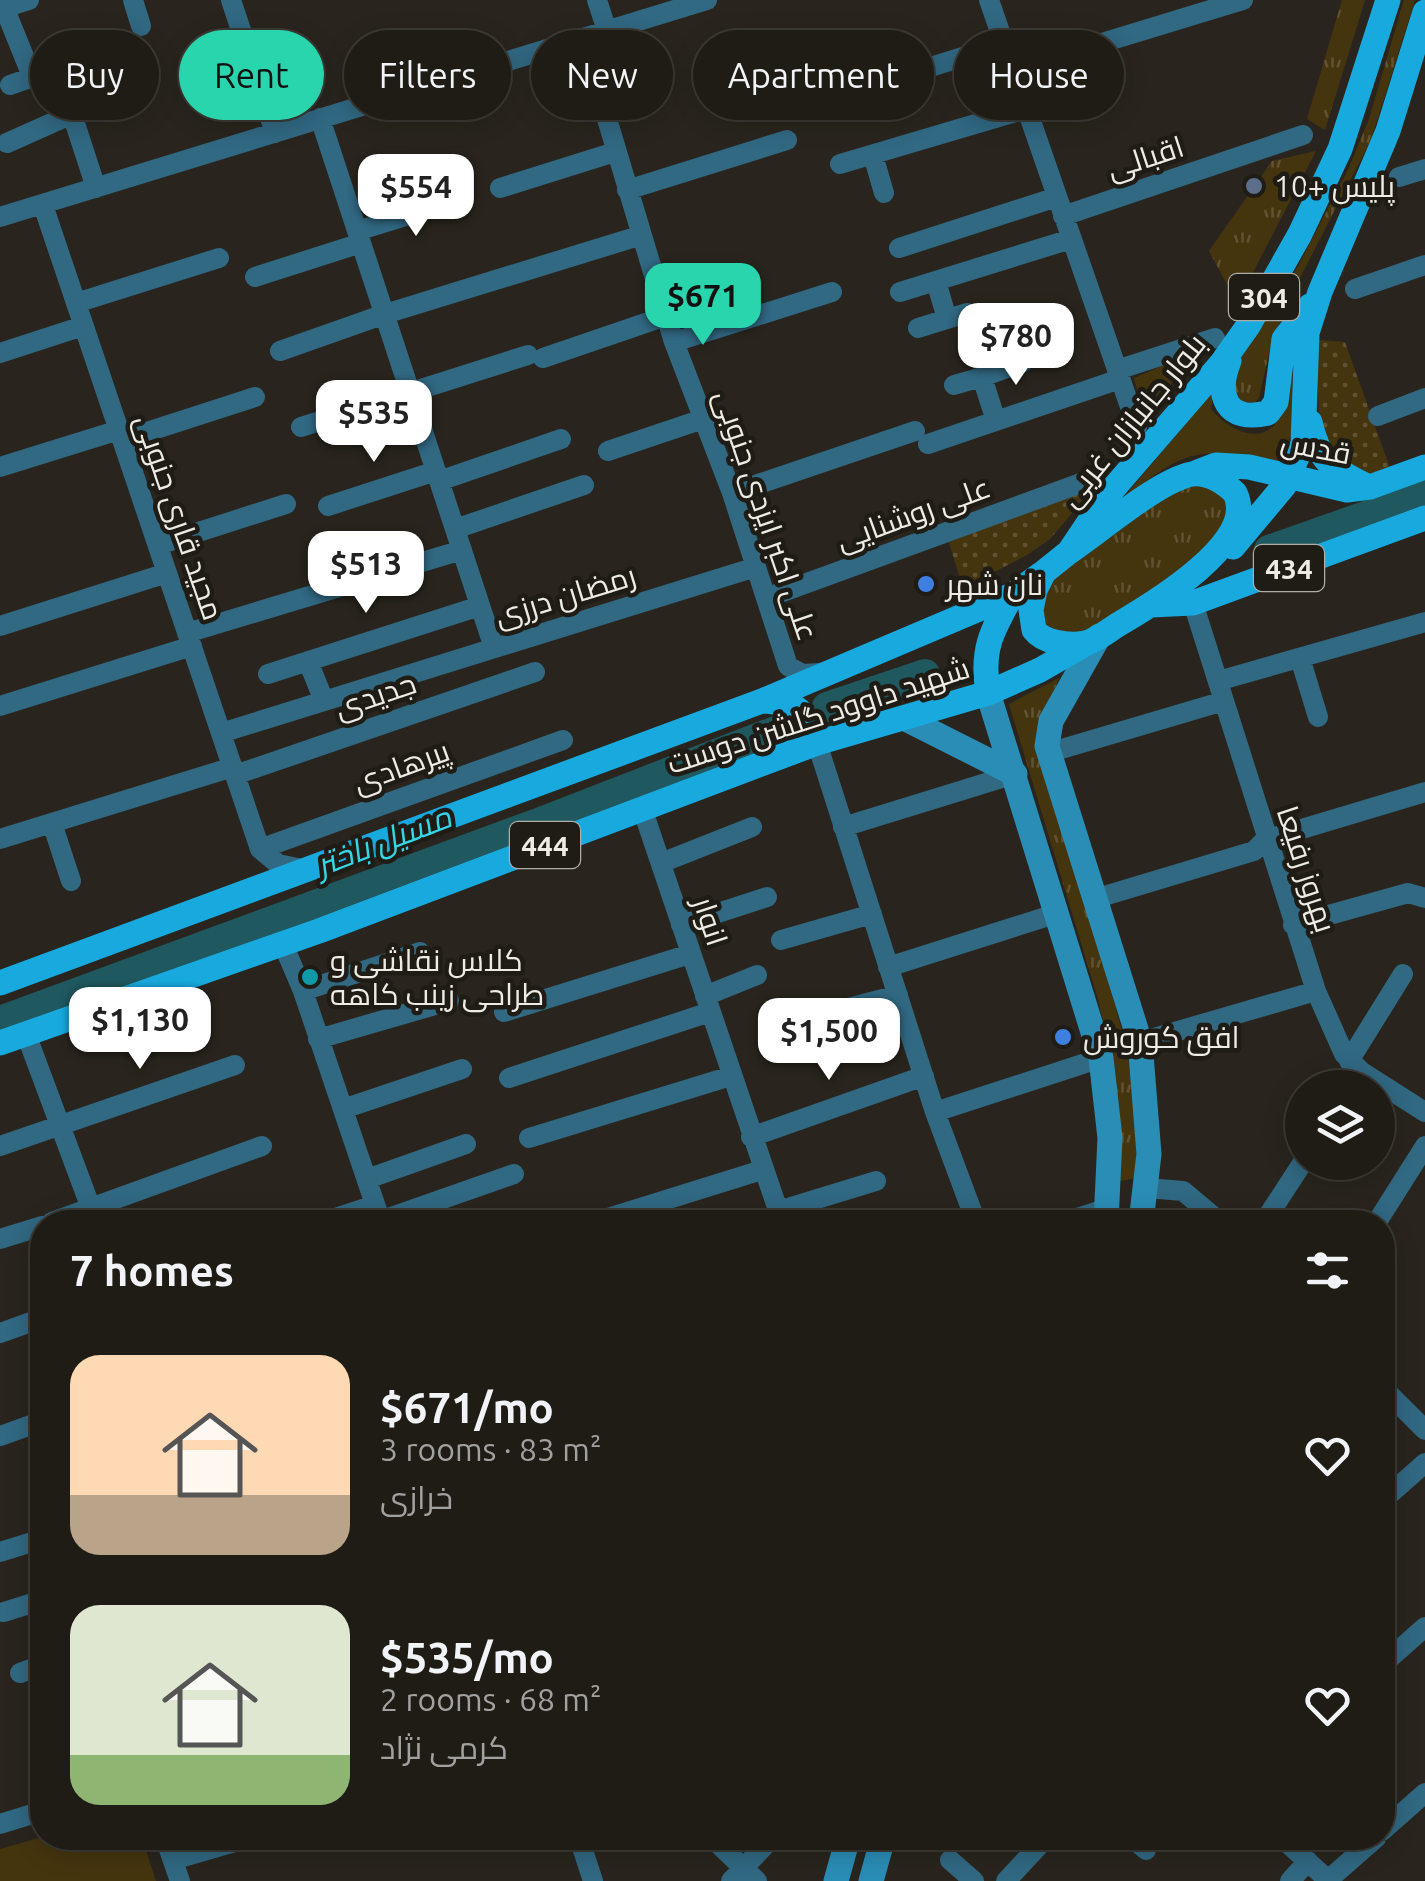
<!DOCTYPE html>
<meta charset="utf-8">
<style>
:root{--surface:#1f1c16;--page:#2c2923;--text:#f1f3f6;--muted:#a1a1a1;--line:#3c3a35;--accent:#28d5ad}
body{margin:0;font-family:Ubuntu,Cairo,sans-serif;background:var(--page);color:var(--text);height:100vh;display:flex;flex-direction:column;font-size:38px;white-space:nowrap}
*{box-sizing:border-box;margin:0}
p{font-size:32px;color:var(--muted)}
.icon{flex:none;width:55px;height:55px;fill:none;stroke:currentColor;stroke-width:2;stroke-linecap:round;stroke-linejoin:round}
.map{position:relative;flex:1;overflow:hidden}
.details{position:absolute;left:30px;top:1210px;width:1365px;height:640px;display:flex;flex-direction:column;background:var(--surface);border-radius:40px;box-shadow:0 5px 25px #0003,0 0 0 2px var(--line)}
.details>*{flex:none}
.banner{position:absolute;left:30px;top:30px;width:1365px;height:90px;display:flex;gap:20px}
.controls{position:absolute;left:1285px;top:1070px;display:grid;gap:20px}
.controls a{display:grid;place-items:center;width:110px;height:110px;border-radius:50%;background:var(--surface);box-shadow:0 5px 25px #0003,0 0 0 2px var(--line);font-size:50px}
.price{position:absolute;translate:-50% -85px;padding:0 22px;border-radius:20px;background:#fff;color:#222;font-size:32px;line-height:65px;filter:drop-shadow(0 2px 5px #0008)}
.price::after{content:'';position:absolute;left:50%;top:60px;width:30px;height:22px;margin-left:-15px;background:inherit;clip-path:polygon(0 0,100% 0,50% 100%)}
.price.on{background:var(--accent);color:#111}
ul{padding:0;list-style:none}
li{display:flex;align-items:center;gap:30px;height:250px;padding:0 40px}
li span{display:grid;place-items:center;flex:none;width:280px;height:200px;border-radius:30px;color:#555}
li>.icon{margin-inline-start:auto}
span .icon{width:120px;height:120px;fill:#fffc;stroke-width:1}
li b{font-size:42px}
h2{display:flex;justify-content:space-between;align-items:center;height:120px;padding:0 40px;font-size:42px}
.tag{padding:0 35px;border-radius:45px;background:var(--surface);box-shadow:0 5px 25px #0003,0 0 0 2px var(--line);font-size:35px;line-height:90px}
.tag.on{background:var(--accent);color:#111}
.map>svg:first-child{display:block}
.grass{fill:url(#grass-tufts)}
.park{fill:url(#park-dots)}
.garden{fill:#45350f}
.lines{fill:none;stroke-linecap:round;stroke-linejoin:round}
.river{stroke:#1f585e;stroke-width:30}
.minor{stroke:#316882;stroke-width:20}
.secondary{stroke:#2a8db6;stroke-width:25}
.primary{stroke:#18aadf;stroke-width:25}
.service-dot{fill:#5c6f8a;stroke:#1f1c15;stroke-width:4}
.shop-dot{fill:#3f7fe0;stroke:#1f1c15;stroke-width:4}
.culture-dot{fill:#0f9aa8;stroke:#1f1c15;stroke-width:4}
.labels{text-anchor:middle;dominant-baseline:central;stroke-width:9;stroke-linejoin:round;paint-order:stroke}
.shield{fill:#1f1c15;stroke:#afada7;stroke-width:2.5}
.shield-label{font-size:28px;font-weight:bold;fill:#edebe6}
.street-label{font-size:30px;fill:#edebe6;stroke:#1f1c15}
.poi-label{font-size:30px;fill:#edebe6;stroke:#1f1c15;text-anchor:start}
.water-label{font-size:32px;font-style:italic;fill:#34d7e7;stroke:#1f1c15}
</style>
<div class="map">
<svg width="1425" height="1881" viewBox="0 0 1425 1881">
<defs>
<pattern id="grass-tufts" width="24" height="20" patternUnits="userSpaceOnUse" patternTransform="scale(2.5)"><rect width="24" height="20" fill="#45350f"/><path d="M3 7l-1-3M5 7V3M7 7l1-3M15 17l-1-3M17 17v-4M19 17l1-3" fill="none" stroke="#605232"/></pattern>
<pattern id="park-dots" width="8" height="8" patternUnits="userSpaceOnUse" patternTransform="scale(2.5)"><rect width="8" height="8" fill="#45350f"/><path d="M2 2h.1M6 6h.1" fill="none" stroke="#605232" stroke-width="1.8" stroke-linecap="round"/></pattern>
</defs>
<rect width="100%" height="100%" fill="#29251e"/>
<path class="grass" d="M1342,0H1365L1325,130L1307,119Z
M1404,0H1415L1371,140L1290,297L1271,344L1259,398L1254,403L1237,402L1231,387L1239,360L1298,266L1348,170L1369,119Z
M1316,151L1237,303L1209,251L1272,161Z
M1195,352L1145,419L1134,378Z
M1188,484L1222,490L1231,514L1200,554L1163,584L1097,627L1079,632H1045L1037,611C1040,604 1042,595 1046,588C1066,553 1152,506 1188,484Z
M1059,678L1044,717L1079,881L1127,1048L1138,1143L1137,1178L1120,1181L1111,1056L1098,999L1009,704Z"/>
<path class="park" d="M1319,340L1345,342L1391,471L1364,474L1343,470L1320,428L1317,373Z
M1097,484L1050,539L1027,555L963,588L947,536Z"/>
<path class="garden" d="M1292,354L1293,424L1283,466C1199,443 1184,449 1118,504L1214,390L1211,409C1230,432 1268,450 1282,411C1288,394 1289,372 1292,354Z
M42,1837L142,1838L156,1881H0V1849Z"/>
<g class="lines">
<path class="river" d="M1269,550L1425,495
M827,707L925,674
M0,1021L538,823L791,725"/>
<path class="minor" d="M133,0L141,26
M231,0L275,133
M597,0L607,31
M989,0L1137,427
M4,7L32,76
M0,9L29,0
M583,39L674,342L732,493L788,666L802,674L820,673
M1013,70L1243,0
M10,85L56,69
M857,90L1004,44
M320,118L494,648
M7,143L72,114L96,188
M873,155L884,193
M840,164L1026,109
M1399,177L1425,169
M500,188L615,152
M627,190L787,140
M43,205L260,849L278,864L307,870
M1063,216L1303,135
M0,217L707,0
M357,231L461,199
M899,248L1057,197
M255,277L361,243
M936,281L947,319L967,313
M1355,289L1425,265
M900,292L1071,239
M76,303L219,258
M918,328L947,319
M674,342L832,292
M280,351L385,314L642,235
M0,353L83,326
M543,358L666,316
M1117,370L1215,338
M954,385L982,377
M1378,416L1425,398
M996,421L982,377L1023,362
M301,427L528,355
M122,440L255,397
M928,444L1120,379
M608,451L703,419
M0,467L119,430
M439,481L561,439
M732,493L915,431
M328,506L436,471
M455,529L584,485
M158,545L286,504
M766,598L1081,483
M1193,603L1316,991L1344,1054L1362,1072L1425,1112
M0,626L167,573
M187,633L462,550
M1300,658L1318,717
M308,661L324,701
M268,674L480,606
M1218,681L1425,622
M0,706L192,646
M221,733L756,567
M817,743L935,1112L976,1222
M1048,753L1224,701
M235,775L535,672
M642,808L782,1222
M52,823L71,881
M843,827L1015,774
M0,839L233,767
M260,849L563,740
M661,863L752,827
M1094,899L1254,851L1265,840L1425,792
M681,925L767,897
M1293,925L1408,893L1425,898
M781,940L872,914
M283,944L303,991L381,1222
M888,967L1055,914
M303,991L420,952
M705,996L757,975
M504,1012L690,954
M26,1034L95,1219
M318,1039L449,1001
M1140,1042L1316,991
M768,1045L810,1031V1018L898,995
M1349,1061L1403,974
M509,1078L710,1012
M343,1109L462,1069
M935,1112L1101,1058
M751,1137L924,1076
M529,1138L731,1076
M0,1146L235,1065
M367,1179L466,1144
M1147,1188L1183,1191L1220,1222
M778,1211L876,1181
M380,1221L514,1174
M52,1222L262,1146
M323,1222L375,1205
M595,1222L762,1170
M1065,1222L1108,1208
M1264,1222L1303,1162
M1377,1222L1425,1146
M0,1239L42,1226
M0,1333L42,1318
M1382,1387L1425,1430
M0,1436L42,1421
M1382,1501L1425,1463
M0,1552L42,1539
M4,1612L42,1600
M1382,1665L1425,1627
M20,1673L42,1665
M0,1824L42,1811
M1382,1831L1425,1793
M165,1838L180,1881
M579,1838L593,1881
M712,1838L757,1881
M1132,1838L1146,1850
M1282,1838L1329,1881
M173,1860L249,1838
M950,1860L974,1881
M1328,1880L1376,1838
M731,1881L772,1838
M1006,1881L1046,1838
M1290,1881L1308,1861"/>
<path class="secondary" d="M1099,636L1051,721L1047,746L1140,1042L1149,1154L1141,1222
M988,693L1101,1058L1110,1138L1106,1222
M906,719L1015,774
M836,1881L848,1838
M871,1881L883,1838"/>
<path class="primary" d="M1229,361C1215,395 1226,423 1268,413L1276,402L1284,339L1310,306
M1310,422C1319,461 1330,468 1365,485
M1198,472L1216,465L1249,467L1347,490L1370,487L1425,467
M1233,547L1284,486L1303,444L1307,333L1320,292L1388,131L1425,12
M1069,552C1099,532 1159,480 1192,474C1208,472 1224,482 1235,493C1259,541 1153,604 1119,624C1109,630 1096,641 1085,643C1069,646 1044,643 1034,630L1031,610L1035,590L1044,572L1069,552L1106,497L1221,364L1248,326L1300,234L1340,149L1388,0
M1151,605L1193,603L1425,518
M988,693C981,650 991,632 1012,595
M765,701C790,703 812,708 806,738L791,753
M0,983L762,701L1012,595L1041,574
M0,1043L319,931L817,743L988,693L1040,670L1087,643"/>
</g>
<circle class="service-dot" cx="1254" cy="186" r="10"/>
<g class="shop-dot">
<circle cx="926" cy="584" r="10"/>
<circle cx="1063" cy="1037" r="10"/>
</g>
<circle class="culture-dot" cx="310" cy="977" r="10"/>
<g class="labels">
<g class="shield">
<rect x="1229" y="274" width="70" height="46" rx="8"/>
<rect x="1254" y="545" width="70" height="46" rx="8"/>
<rect x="510" y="822" width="70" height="46" rx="8"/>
</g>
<g class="shield-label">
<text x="1264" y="297">304</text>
<text x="1289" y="568">434</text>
<text x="545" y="845">444</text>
</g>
<g class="street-label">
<text transform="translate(1145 157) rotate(-18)">اقبالی</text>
<text transform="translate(1132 420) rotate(-51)">بلوار جانبازان غربی</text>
<text transform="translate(1316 447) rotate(11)">قدس</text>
<text transform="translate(913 513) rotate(-20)">علی روشنایی</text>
<text transform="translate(767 515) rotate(71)">علی اکبر ایزدی جنوبی</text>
<text transform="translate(180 517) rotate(71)">مجید قاری جنوبی</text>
<text transform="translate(565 595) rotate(-17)">رمضان درزی</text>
<text transform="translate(375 695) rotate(-19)">جدیدی</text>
<text transform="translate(818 715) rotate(-18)">شهید داوود گلشن دوست</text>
<text transform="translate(401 766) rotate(-20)">پیرهادی</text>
<text transform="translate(1307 869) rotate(72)">بهروز رفیعا</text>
<text transform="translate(711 921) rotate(72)">انوار</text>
</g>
<g class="poi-label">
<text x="1274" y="186">پلیس +10</text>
<text x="946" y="584">نان شهر</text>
<text x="330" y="960">کلاس نقاشی و<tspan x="330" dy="34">طراحی زینب کاهه</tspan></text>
<text x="1083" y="1037">افق کوروش</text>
</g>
<g class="water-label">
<text transform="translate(383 840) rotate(-21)">مسیل باختر</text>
</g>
</g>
</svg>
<div class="controls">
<a><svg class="icon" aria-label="layers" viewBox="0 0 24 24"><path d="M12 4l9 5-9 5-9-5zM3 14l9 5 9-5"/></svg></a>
</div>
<b class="price" style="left:416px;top:239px">$554</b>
<b class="price on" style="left:703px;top:348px">$671</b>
<b class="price" style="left:1016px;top:388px">$780</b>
<b class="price" style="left:374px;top:465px">$535</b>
<b class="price" style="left:366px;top:616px">$513</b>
<b class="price" style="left:140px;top:1072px">$1,130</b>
<b class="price" style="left:829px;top:1083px">$1,500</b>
<div class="banner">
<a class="tag">Buy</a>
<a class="tag on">Rent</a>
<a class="tag">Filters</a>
<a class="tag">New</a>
<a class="tag">Apartment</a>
<a class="tag">House</a>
</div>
<section class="details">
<h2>7 homes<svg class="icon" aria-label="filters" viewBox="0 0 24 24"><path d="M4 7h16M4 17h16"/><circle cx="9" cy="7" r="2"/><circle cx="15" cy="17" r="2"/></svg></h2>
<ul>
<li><span style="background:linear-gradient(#ffd9b3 70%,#b9a48a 0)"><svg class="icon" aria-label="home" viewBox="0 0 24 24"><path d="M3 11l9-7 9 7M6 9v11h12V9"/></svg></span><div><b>$671/mo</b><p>3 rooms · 83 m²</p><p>خرازی</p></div><svg class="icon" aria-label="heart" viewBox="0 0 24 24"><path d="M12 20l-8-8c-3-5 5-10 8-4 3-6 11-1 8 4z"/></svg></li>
<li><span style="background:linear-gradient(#dfe7d0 75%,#8fb573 0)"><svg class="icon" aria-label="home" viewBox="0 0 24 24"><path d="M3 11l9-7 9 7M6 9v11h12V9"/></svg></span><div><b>$535/mo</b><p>2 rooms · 68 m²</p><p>کرمی نژاد</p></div><svg class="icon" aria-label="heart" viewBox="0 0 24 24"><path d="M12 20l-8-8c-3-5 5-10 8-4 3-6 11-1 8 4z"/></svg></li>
</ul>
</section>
</div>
